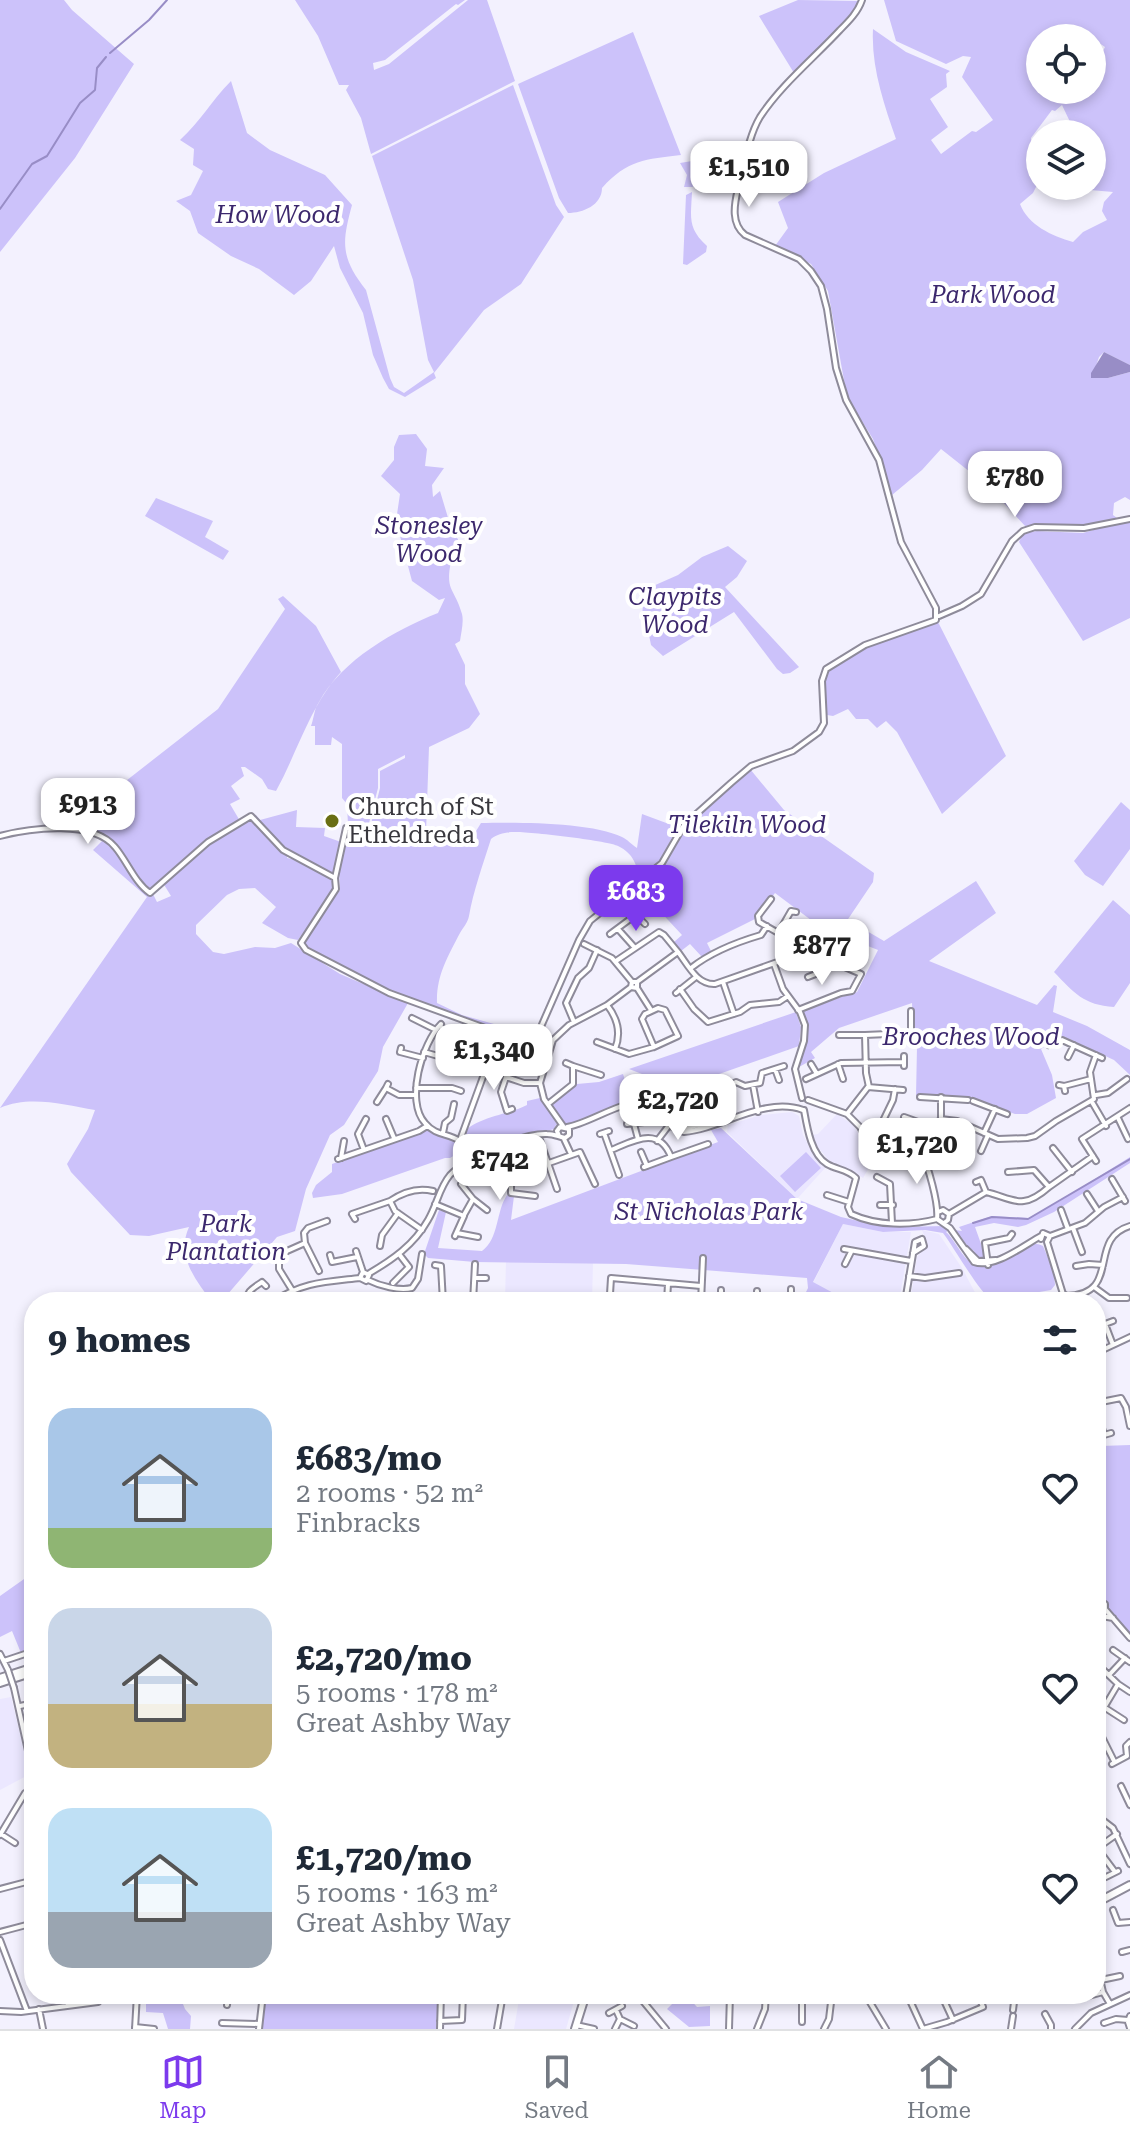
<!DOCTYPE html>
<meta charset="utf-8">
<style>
:root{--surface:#fff;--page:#f6f6f7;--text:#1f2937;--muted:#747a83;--line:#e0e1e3;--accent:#7c3aed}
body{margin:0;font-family:"Roboto Serif",serif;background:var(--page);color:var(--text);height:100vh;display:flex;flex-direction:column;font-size:30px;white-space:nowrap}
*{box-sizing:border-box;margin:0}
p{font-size:26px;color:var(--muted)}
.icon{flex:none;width:44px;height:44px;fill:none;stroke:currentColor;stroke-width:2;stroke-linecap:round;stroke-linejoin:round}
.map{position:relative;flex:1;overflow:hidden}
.details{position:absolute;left:24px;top:1292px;width:1082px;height:712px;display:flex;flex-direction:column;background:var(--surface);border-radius:32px;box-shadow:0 4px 12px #0003}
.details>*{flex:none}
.controls{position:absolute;left:1026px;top:24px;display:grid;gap:16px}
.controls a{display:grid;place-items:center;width:80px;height:80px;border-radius:50%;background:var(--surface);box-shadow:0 4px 12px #0003;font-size:40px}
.price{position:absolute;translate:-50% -68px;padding:0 18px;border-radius:16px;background:#fff;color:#222;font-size:26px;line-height:52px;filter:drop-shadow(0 2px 4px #0008)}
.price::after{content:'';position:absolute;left:50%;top:48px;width:24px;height:18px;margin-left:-12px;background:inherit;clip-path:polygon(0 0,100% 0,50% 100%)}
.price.on{background:var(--accent);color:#fff}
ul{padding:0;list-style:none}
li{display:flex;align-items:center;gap:24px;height:200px;padding:0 24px}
li span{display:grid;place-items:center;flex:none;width:224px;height:160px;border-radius:24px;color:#555}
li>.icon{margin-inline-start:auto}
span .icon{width:96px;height:96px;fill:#fffc;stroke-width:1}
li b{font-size:34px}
h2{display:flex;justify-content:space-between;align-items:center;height:96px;padding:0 24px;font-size:34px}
.tabs{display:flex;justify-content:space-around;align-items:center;height:112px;border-top:2px solid var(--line);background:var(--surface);font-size:22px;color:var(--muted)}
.tabs a{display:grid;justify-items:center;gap:4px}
.tabs .on{color:var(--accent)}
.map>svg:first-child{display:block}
.built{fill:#ebe7ff}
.green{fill:#ccc2fa;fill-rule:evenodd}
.water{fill:#988dc6}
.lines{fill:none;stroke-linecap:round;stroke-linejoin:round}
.stream{stroke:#988dc6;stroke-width:2}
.minor-casing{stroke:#8e8b9a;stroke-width:8}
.major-casing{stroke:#8e8b9a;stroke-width:10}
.minor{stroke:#fff;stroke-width:4}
.major{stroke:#fff;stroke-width:6}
.minor-bridge-casing{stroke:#8e8b9a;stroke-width:8;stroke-linecap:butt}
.minor-bridge{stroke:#fff;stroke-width:4}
.poi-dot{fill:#6a6f14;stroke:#fff;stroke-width:3}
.labels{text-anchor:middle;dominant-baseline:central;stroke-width:8;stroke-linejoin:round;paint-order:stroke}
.park-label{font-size:24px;font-style:italic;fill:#3c286d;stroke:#fff}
.poi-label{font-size:24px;fill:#39383e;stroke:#fff;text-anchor:start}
</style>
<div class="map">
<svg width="1130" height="2029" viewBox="0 0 1130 2029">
<rect width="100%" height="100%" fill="#f3f1fe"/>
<path class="built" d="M792,1112L799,1116L803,1135L812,1151L826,1167L797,1199L727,1132L728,1125L761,1115Z
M837,1114L852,1124L869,1148L877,1154L863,1178L849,1169L830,1162L814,1142L812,1135L818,1134Z
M843,1224L883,1232H911L899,1302H850L813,1283Z
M922,1230L939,1234L962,1268L980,1302H910L917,1257L928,1245Z
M506,1261L593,1263L592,1302H505Z
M11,1697L30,1774L0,1790V1699Z
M520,1994H576L566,2029H514Z"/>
<path class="green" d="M0,0H64L72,10L134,64L75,158L0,252Z
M295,0H465L458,5L456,4L385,60L373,63L374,70L389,64L468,0H487L515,81L371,154L361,118L346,90L349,85H339L318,36Z
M798,0L859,1L858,7L814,55L794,73L759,16Z
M884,0H1130V365L1104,352L1099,357L1092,378H1108L1130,372V500L1125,497L1114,503L1113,515L1117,518L1079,528L1038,525L1026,527L989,487L941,449L922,470L892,495L873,439L847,397L828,291L811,264L775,246L788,228L778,202L824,173L896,139C884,104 871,67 873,29L906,52L950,71L946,74L947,87L930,99L948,127L931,140L941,154L972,131L976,132L993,120L962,77L971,57L963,56L946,64L896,41ZM1040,38H1092L1105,47L1097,63H1092V90H1040ZM1062,105L1071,124V134H1092V186H1079V189L1113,192L1104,202L1102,211L1107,220L1083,232L1073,242C1052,236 1028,225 1020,204L1033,193L1040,179L1033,161L1031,138L1052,110L1055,111Z
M633,32L681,155C646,159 627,160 602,188C602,205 583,213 568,213L559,198L518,84Z
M231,81L247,133L270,150L325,175L352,205C342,242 340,257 366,290L390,378L394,387L404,393L434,372L428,360L413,280L372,156L513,85L556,205L564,217L521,284L484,310L434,373L436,378L405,397L389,389L383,378L373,355L363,313L340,268L334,246L311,281L294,295L259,269L231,256L198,233L190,211L176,201L191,195L203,171L193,165L194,149L180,140C201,121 211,101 231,81Z
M716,157L738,170L734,175L718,176L692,187H684L687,175L680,163Z
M692,192C691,217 687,228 707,246L706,252L687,265L683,264L686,195Z
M416,434L427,449L425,466L444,468L432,485L433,497L440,491L449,521L463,550L452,557C444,592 454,586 462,614C464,622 461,633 460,641L455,644L465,665V684L480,714L469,728L429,747L426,832L370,828L380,788V771L405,758V755L378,769V788L368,827L348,825L347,804L342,798V744L332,737L331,745H315V726H311C314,718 314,709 319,702C342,660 395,630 438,613L445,598L439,600L412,581L396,521L400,494L381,476L394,460V447L399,435Z
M156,498L213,521L205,537L229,551L223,560L145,516Z
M1117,523H1130V618L1083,641L1019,542L1023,533L1037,531L1083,533Z
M728,546L747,561L737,577L725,587L799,667L790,673L783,674L777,669L734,612L663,656L651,645L648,630L642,618L644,590L678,575L702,557Z
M283,596L316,626L341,672C310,706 298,751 276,791L268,789L262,779L245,767H241L244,776L231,786L240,799L230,804L240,821L205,842L154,887L150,888L157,902L171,896L163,883L196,853L256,815L260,820L297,810L296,827L325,828L324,836L341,842L337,865L333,873L288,851L287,858L302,861L332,879L334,891L298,940L288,938L262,923L276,907L255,888L239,889L227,895L196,925V934L213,952L224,954L255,947L275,948L291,943L340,974L408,1003L383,1047L378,1071L344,1125L330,1135L306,1189L295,1231L277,1237L227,1295L228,1299L224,1302H212C195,1279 176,1256 189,1227L149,1236L130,1235L71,1172L67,1164L88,1129L95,1110C64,1105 30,1095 0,1108L147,897L93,850L105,838L91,828L58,826L122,784L218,709L285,609L278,599Z
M938,622L1006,756L942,814L897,732L886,721L877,728L868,719H856L848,709L833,716L827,715C826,704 821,689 826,677C839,646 909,636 938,622Z
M750,769L784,810L874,873L873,882L838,934L819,926L775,893L755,919L707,943L712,953L702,957L690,944L681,951L674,942L682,935L642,892L641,887L663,867L682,829Z
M1121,802L1130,810V849L1103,886L1085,875L1074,861Z
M642,814L677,827L662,859L640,880C636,864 634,854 618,846C610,841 526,831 514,832C506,832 497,834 491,839C483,864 473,892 469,916C468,922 463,928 460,933C448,956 436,976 437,1003L462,1015L533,1035L532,1037C477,1031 398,995 348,969C334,961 317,955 305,945L304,940L340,890L339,871L348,829L390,834L473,836L481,823C514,822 593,822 622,837C627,839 632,845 637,848Z
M976,881L996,913L929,961L1037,1005L1054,985L1057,986L1053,1012L1087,1026L1130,1050V1075L1114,1060L1064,1037L1058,1038L1041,1049L1052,1075L1056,1098L1027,1114H1015L970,1099L916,1096L917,1047H914L912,1003L839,1028L811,1052L815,1058L799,1067C803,1044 814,1034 801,1010L857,992L878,950L840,935L848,920L884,941Z
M1113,900L1130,915V983L1114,1007C1084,1005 1074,993 1054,972Z
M796,1012L801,1027L799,1046L682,1087L705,1099L714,1121C665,1134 683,1121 646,1101L650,1098L660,1103L659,1093L651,1088L638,1096L574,1123L556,1125L554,1129L467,1156L460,1152L450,1158H445L342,1194L313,1198L312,1193L316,1185L332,1172V1164L428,1130L458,1140C470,1117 506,1116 527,1105V1101L540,1098L546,1106L577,1084L599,1082L623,1074L626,1083L642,1074L629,1069Z
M467,1024L496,1035L486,1068L456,1057L462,1046Z
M721,1128L797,1199L841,1217L872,1224L898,1227L945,1226L950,1230L946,1232C956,1241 963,1260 975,1265C1000,1276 1018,1234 1043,1246L1054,1272L1055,1285L1051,1290L992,1300C981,1295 953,1246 943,1233L925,1230L883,1232L843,1224L813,1282L850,1302H801L808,1288L807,1278L626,1264L475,1262L428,1258L424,1254L439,1210L446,1212L438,1248L482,1251C499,1239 496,1211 507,1195L514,1196L511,1220L718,1142L711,1130Z
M806,1152L821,1168L795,1192L780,1176Z
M1130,1157V1163L1054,1212L1026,1225L1018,1227L994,1223L975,1227L985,1255L982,1260H979L969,1249L976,1252L969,1248L955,1230L962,1231L959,1227L992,1216L1029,1218L1060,1201Z
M1096,1442L1101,1446L1130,1445V1635L1111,1612L1096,1586Z
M34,1572V1648L21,1653L12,1631L0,1637V1596Z
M146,1994H179L185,2009L191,2016L190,2029H168L163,2013L146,2012Z
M265,1994H437V2029H262Z
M682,1994H685L697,2007L710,2006V2026L689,2027L667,2009Z"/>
<path class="water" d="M1104,352L1130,365V372L1108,378H1091V373Z"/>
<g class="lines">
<path class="stream" d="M110,53L149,20L167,0
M0,209L32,164L47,156L80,103L95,90L97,68L106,57
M973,1223L992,1217L1028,1219L1130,1159"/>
<g class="minor-casing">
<path id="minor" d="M939,616L962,606L981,594L1012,541L1023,531L1035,527L1084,528L1130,519
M346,828L335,878L336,889L301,943L306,950L389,993L499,1033L529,1038L540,1029L579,940L590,921L662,863L684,825L731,783L751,766L793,751L819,732L824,723L822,681L826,669L865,645L936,620V608L901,542L879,460L846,400L836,368L827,309L821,286L811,271L799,259L745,235C731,224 734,205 738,189C744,167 748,137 760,117C781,85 814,58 840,30C849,21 858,12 862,0
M0,836C31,828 93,820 115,847C127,861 135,883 150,893L208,842L251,816L283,850L335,878
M771,899L758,916L759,922L817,955L861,974L852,991L841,993L798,1010
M636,915L645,924
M618,929L635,948
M779,932L791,911L796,912
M610,934L645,908
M584,944L612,958L632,982
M818,956L827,935L823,933
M616,961L659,932L664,935L678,952
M774,964L783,989L800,1012L805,1025L804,1041L795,1069L802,1098
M691,968C710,953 737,942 761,935L767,926
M808,977L821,972L828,960
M637,982L678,952C688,965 697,985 715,984L786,959L796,943
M723,982L734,1014
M637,988L651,1010
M680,989L694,1009L708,1022L740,1012L750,1005L779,1002L788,996
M676,993L696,977
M607,1005C618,1019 621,1034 615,1049
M658,1008L665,1010L678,1036L654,1047L642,1019L645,1014Z
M412,1018L436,1030
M574,1022L566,1003L578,978L589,968L597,950
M441,1024C422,1043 405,1101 425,1123C441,1142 457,1127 473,1158
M440,1026L448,1032L458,1035
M839,1035H865
M911,1038V1011
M597,1042L629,1054L654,1047
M1049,1045L1062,1040L1102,1058
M401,1048L400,1052L423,1058
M503,1049L515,1052
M424,1052L459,1062
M522,1056L515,1052L506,1077L524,1083H540
M904,1056V1066
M1068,1057L1074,1045
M452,1059L456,1052
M811,1064L817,1074
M838,1064L843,1079
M573,1066L601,1075
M775,1069L779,1080
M506,1077L501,1092L507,1111L512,1109
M806,1079L841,1063L904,1062
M388,1084L386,1088L399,1095H416
M753,1085L758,1112
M1059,1085L1064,1086L1065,1091
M1064,1086L1091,1079
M869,1087L866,1073L865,1035L910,1033
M416,1088H452L461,1091
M1096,1095L1108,1093L1127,1079
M707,1096L736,1082L745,1086L760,1083L762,1073L784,1066
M920,1097L968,1100
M941,1097V1119
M808,1100L847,1114L860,1127L871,1146L879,1151L920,1148L930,1137
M973,1101L1007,1114
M377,1102L386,1088
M1092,1102L1106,1126
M641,1103C660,1110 665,1128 684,1132C722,1129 764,1096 803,1110
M548,1104L573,1084V1066L566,1063
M804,1110C807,1127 811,1154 827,1164C837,1170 847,1169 856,1178L848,1207L851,1214C877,1226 910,1226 937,1219
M847,1114L868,1087L903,1090
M904,1117L932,1127
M1118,1118L1128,1139
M386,1119L394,1138
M941,1119L957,1121L998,1139L1027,1138L1035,1136L1056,1121L1094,1099L1090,1072L1096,1055
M627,1124L644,1122
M634,1124L638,1139
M563,1126L544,1099L540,1083L553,1040L569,1025L607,1005L631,987L632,982H637V988L631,987
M567,1127C590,1124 630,1094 652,1104C664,1109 669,1123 681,1129L722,1120
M879,1129L893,1100L895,1089
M443,1133L445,1123L451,1118L454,1104
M604,1133L619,1175
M984,1133L995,1109
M600,1134L609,1131
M564,1139L571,1154
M868,1139L877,1147L888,1150
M460,1140L499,1033
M540,1140L557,1189
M657,1141L670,1124
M929,1147L933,1128L941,1119
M498,1148L511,1176V1193L535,1196
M1053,1148L1072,1172
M364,1150L358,1134L366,1119
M611,1150C633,1141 659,1125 671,1157L644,1167
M910,1150L921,1152C928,1165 939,1204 937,1219L950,1228L974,1262C994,1269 1023,1246 1041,1236
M981,1151L988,1135
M641,1152L647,1166
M671,1157L708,1144
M957,1157L956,1140L963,1124
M341,1158L344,1141
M521,1158L526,1171
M950,1158L962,1155
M338,1159L419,1131L427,1126
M1096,1161L1082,1139L1130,1108
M549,1163L580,1152L595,1184
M485,1172L506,1165
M511,1176L529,1170
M877,1177L890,1184L892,1223
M1112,1179L1125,1201
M976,1182L981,1180L986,1192
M461,1184L473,1199L464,1215
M1049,1187L1093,1156
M1087,1194L1098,1211
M827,1195L849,1202
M473,1199L487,1210
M390,1201C403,1192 417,1187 433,1191
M435,1204L464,1216L455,1236
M880,1205H893
M1061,1210L1068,1229
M938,1212L943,1210L949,1214L948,1220L944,1223
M949,1214L986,1192C1014,1199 1022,1211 1049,1187L1034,1170L1008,1172
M355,1219L352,1214L390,1201L395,1211L422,1230
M1073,1228L1082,1252
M457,1233L478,1237
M1050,1236L1085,1223L1104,1207L1123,1197
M1041,1239L1043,1233L1050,1236L1047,1242L1063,1294
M305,1243L319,1271
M380,1246L382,1235L398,1213
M844,1249L911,1261
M966,1249L978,1261L996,1260
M356,1251L363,1272L360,1278L366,1281L369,1275L363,1272
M913,1253L924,1246L922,1239
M330,1255L332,1262L357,1257
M845,1264L851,1252
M435,1265L441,1266L443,1302
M988,1265L985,1243L1009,1238L1012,1234
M1076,1266L1089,1264L1103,1265
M368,1274C392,1260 414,1245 428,1220C437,1205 439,1188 450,1175C467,1157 523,1133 547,1134C554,1134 559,1137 565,1138L569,1135V1129L560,1127L557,1131L559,1136
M909,1276L925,1278L959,1273
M475,1278H486
M368,1280C380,1286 399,1291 412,1288L418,1279L422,1254
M393,1283L409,1267L399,1254
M1094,1287L1109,1298H1127
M292,1290L279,1269V1258L287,1251L305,1243L304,1233L308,1228L327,1221
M610,1294L611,1278L701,1286
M1058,1296L1065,1295L1067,1302
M1066,1296C1123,1295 1086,1239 1130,1226
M334,1297H363L372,1302
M667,1301L668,1284
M248,1302C244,1292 255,1287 262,1282L266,1286
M272,1302C303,1282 325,1282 360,1278
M473,1302L475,1264
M701,1302L703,1258
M721,1302V1290
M757,1302V1291
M791,1302V1289
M905,1302L915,1242L922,1239
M995,1302L1020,1299L1022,1302
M1096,1322L1105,1324L1113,1345
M1105,1324L1113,1321
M1096,1353L1130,1337
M1096,1403L1121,1398L1126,1407L1130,1426
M1096,1408L1104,1435L1111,1433
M1096,1599L1105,1604V1609L1101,1614
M1105,1609L1130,1638
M1096,1615L1113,1618
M1096,1641L1101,1642
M1113,1650L1130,1662
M0,1654L8,1670
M4,1661L34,1651
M1096,1663L1118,1684L1130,1692
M1109,1675L1125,1658
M14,1688L34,1778
M1096,1702L1124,1720
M20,1706L34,1703
M1105,1706L1118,1684
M1101,1735L1114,1761
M1112,1764L1127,1756L1126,1746L1130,1742
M1121,1786L1130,1805
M1096,1802L1099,1809
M1096,1815L1113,1828L1130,1864
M1,1834L15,1843
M0,1835L25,1793L34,1790
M1096,1836L1102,1843
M1097,1848L1115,1872
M1096,1849L1117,1834
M1106,1877L1118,1871
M0,1889L34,1880
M1113,1910L1118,1923L1130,1922
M0,1932L34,1923
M0,1940L27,2011
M1122,1952L1130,1950
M1096,1962L1103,1992
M1101,1980L1120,1976
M65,1994L68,2005
M637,1994L666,2029
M865,1994L886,2029
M907,1994L923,2029L947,2022L983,2007L978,1994
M941,1994L953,2020
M1077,1994L1085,1997L1103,1992L1110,2004
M740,1995V1994
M766,1995L802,1996
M182,1997L183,1999L192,1994
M1015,1998L1035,1994
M227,2005L228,1994
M39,2009L43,2029
M616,2010L620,2019L634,2026
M1013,2010L1015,1994
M0,2011L21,2012L98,2002
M609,2013L622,2006
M1045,2014L1051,2025V2029
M1130,2016L1128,2022L1130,2028
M440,2021L462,2020L463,1994
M802,2022V1996
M222,2023L259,2024
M1104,2023L1116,2019L1128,2020
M576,2025L594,2029
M135,2027L154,2029
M135,2029L137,1994
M259,2029L263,1994
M440,2029L441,1994
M497,2029L503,1994
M615,2029L620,2019
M729,2029L730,1994
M757,2029L765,2009L766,1994
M824,2029L829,2019L832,1994
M1011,2029L1013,2016
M1075,2029L1091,2013L1130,1995"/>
</g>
<g class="major-casing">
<path id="major" d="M0,1678L34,1667
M0,1683L34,1672
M1096,1903L1130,1885
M575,2029L586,1994"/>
</g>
<use href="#minor" class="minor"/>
<use href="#major" class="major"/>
<g class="minor-bridge-casing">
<path id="minor-bridge" d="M8,1670L14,1688"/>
</g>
<use href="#minor-bridge" class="minor-bridge"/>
</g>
<circle class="poi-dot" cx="332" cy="821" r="8"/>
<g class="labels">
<g class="park-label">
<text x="278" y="215">How Wood</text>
<text x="993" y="295">Park Wood</text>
<text x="429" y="526">Stonesley<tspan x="429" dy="28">Wood</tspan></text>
<text x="675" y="597">Claypits<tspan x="675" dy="28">Wood</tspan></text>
<text x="747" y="825">Tilekiln Wood</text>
<text x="971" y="1037">Brooches Wood</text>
<text x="709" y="1212">St Nicholas Park</text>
<text x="226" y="1224">Park<tspan x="226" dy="28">Plantation</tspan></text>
</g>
<g class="poi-label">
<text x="348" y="807">Church of St<tspan x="348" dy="28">Etheldreda</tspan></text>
</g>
</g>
</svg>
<div class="controls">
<a><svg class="icon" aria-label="locate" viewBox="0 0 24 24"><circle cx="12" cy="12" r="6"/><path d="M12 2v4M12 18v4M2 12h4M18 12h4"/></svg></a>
<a><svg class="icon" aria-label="layers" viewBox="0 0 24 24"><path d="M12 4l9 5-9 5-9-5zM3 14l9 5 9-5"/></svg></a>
</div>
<b class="price" style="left:749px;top:209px">£1,510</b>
<b class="price" style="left:1015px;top:519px">£780</b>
<b class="price" style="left:88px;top:846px">£913</b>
<b class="price on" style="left:636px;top:933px">£683</b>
<b class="price" style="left:822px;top:987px">£877</b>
<b class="price" style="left:494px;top:1092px">£1,340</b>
<b class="price" style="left:678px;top:1142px">£2,720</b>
<b class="price" style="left:917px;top:1186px">£1,720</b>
<b class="price" style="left:500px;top:1202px">£742</b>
<section class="details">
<h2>9 homes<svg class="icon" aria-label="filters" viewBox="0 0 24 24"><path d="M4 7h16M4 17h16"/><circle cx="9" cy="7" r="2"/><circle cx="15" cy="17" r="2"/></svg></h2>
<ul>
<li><span style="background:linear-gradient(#a9c7e8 75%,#8fb573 0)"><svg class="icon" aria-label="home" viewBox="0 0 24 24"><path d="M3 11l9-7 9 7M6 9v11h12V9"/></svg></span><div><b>£683/mo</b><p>2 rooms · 52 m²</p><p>Finbracks</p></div><svg class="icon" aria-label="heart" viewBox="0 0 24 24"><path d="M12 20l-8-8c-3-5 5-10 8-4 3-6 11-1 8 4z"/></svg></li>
<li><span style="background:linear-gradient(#c9d6e8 60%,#c2b280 0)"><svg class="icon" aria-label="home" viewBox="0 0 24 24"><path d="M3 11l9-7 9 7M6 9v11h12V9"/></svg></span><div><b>£2,720/mo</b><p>5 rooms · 178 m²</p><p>Great Ashby Way</p></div><svg class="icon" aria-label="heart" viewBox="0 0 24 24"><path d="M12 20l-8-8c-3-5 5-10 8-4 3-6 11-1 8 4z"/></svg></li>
<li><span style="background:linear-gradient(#bfe0f5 65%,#9aa5b1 0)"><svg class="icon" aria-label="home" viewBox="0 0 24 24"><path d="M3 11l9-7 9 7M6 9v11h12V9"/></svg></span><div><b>£1,720/mo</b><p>5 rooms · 163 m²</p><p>Great Ashby Way</p></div><svg class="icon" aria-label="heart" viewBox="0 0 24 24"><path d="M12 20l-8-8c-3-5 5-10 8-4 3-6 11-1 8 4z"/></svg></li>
</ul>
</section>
</div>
<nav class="tabs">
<a class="on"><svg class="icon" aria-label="map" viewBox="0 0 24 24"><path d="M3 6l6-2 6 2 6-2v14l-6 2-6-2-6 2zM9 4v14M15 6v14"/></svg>Map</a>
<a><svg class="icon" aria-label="saved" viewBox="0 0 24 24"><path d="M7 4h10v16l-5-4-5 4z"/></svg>Saved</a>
<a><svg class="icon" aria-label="home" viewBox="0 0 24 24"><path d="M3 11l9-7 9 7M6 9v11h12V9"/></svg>Home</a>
</nav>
